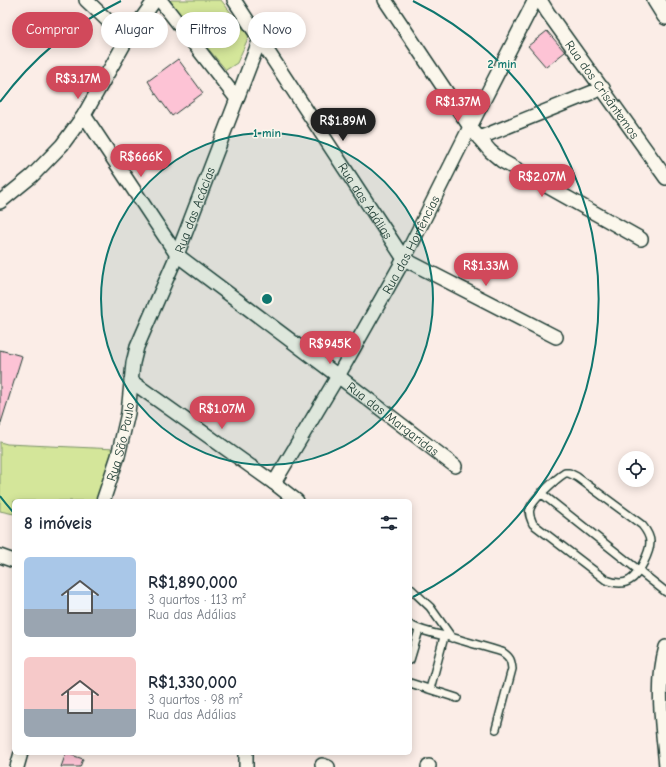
<!DOCTYPE html>
<html lang="pt">
<meta charset="utf-8">
<style>
:root{--surface:#fff;--page:#f6f6f7;--text:#1f2937;--muted:#747a83;--accent:#d1495b}
body{margin:0;font-family:"Comic Neue",sans-serif;background:var(--page);color:var(--text);height:100vh;display:flex;flex-direction:column;font-size:15px;white-space:nowrap}
*{box-sizing:border-box;margin:0}
p{font-size:13px;color:var(--muted)}
.icon{flex:none;width:22px;height:22px;fill:none;stroke:currentColor;stroke-width:2;stroke-linecap:round;stroke-linejoin:round}
.map{position:relative;flex:1;overflow:hidden}
.side{position:absolute;left:12px;top:499px;width:400px;height:256px;display:flex;flex-direction:column;background:var(--surface);border-radius:6px;box-shadow:0 2px 10px #0003}
.side>*{flex:none}
.guide{position:absolute;left:12px;top:12px;width:400px;height:36px;display:flex;gap:8px}
.tools{position:absolute;left:618px;top:451px;display:grid;gap:8px}
.tools a{display:grid;place-items:center;width:36px;height:36px;border-radius:50%;background:var(--surface);box-shadow:0 2px 10px #0003;font-size:20px}
.price{position:absolute;translate:-50% -34px;padding:0 9px;border-radius:14px;background:var(--accent);color:#fff;font-size:13px;line-height:26px;filter:drop-shadow(0 1px 2px #0008)}
.price::after{content:'';position:absolute;left:50%;top:24px;width:12px;height:9px;margin-left:-6px;background:inherit;clip-path:polygon(0 0,100% 0,50% 100%)}
.price.active{background:#222;color:#fff}
ul{padding:0;list-style:none}
li{display:flex;align-items:center;gap:12px;height:100px;padding:0 12px}
li span{display:grid;place-items:center;flex:none;width:112px;height:80px;border-radius:6px;color:#555}
li>.icon{margin-inline-start:auto}
span .icon{width:48px;height:48px;fill:#fffc;stroke-width:1}
li b{font-size:17px}
h2{display:flex;justify-content:space-between;align-items:center;height:48px;padding:0 12px;font-size:17px}
.pill{padding:0 14px;border-radius:18px;background:var(--surface);box-shadow:0 2px 10px #0003;font-size:14px;line-height:36px}
.pill.active{background:var(--accent);color:#fff}
.map>svg:first-child{display:block}
.green{fill:#d4e69a;stroke:#7a9267}
.building{fill:#fdc3d5;stroke:#1f3d34}
.lines{fill:none;stroke-linecap:round;stroke-linejoin:round}
.service-casing{stroke:#1f3d34;stroke-width:10}
.minor-casing{stroke:#1f3d34;stroke-width:16}
.tertiary-casing{stroke:#1f3d34;stroke-width:20}
.service{stroke:#fbf7ec;stroke-width:7}
.minor{stroke:#fbf7ec;stroke-width:13}
.tertiary{stroke:#fbf7ec;stroke-width:17}
.ring{fill:none;stroke:#0f766e;stroke-width:2}
.labels{text-anchor:middle;dominant-baseline:central;stroke-width:3;stroke-linejoin:round;paint-order:stroke}
.street-label{font-size:13px;fill:#1f3d34;stroke:#fbf7ec}
.centre{fill:#0f766e;stroke:#fbf7ec;stroke-width:2}
.ring-label{font-size:12px;text-anchor:middle;font-weight:bold;fill:#0f766e;stroke:#fbf7ec;stroke-width:3;stroke-linejoin:round;paint-order:stroke}
</style>
<div class="map">
<svg width="666" height="767" viewBox="0 0 666 767">
<rect width="100%" height="100%" fill="#fbede7"/>
<filter id="ink" filterUnits="userSpaceOnUse"><feTurbulence type="fractalNoise" baseFrequency=".025" numOctaves="2"/><feDisplacementMap in="SourceGraphic" scale="8" xChannelSelector="R" yChannelSelector="G"/><feConvolveMatrix kernelMatrix="1 2 1 2 8 2 1 2 1" color-interpolation-filters="sRGB"/></filter>
<g filter="url(#ink)">
<path class="green" d="M171,0H221L249,36L237,63L226,70L169,2Z
M0,442L7,444L116,449L97,501H14V514L0,511Z"/>
<path class="building" d="M547,31L565,52L546,67L528,46Z
M178,59L203,93L172,116L156,94L148,81Z
M0,350L22,356L0,426Z
M66,753L83,759L80,767H61Z"/>
<g class="lines">
<g class="service-casing">
<path id="service" d="M565,473H569L577,477L642,525C646,530 650,536 650,542C650,552 639,575 630,580C623,585 614,583 606,580L533,524C531,519 528,514 530,509C532,500 557,478 565,473Z
M541,493L666,592
M410,588L430,607L452,638
M410,625C425,633 438,634 454,638C470,643 486,647 502,652C510,657 511,660 512,669L496,729
M410,660L419,630
M410,683L457,698
M430,689L444,637"/>
</g>
<g class="minor-casing">
<g id="minor">
<path d="M86,0L127,39"/>
<path d="M160,0L237,99"/>
<path id="s1" d="M234,0L404,259L556,337"/>
<path d="M385,0L470,127L490,151L502,161L641,239"/>
<path id="s2" d="M540,0L548,13L666,178"/>
<path id="s3" d="M84,115L177,255L338,376L455,466"/>
<path d="M479,138L603,88"/>
<path d="M0,202L32,176L62,145L84,115L127,39L155,0"/>
<path d="M131,381L274,483L297,501"/>
<path id="s4" d="M274,483L338,376L404,259L470,127L535,0"/>
<path id="s5" d="M103,501L118,456L128,413L133,363L137,347L177,255L260,39"/>
<path d="M0,556L14,561"/>
<path d="M322,765L328,767"/>
<path d="M17,767L21,753"/>
<path d="M246,767V753"/>
<path d="M428,767L429,766"/>
<path d="M666,767C663,728 655,686 666,647"/>
</g>
</g>
<g class="tertiary-casing">
<path id="tertiary" d="M656,0L666,16"/>
</g>
<use href="#service" class="service"/>
<use href="#minor" class="minor"/>
<use href="#tertiary" class="tertiary"/>
</g>
</g>
<circle cx="267" cy="299" r="166" fill="#0f766e" fill-opacity=".12"/>
<g class="ring">
<circle cx="267" cy="299" r="166"/>
<path d="M13 512A332 332 0 0 1 0 496M0 102A332 332 0 0 1 121 1M413 1A332 332 0 0 1 413 597"/>
</g>
<g class="labels">
<g class="street-label">
<text stroke="none"><textPath href="#s2" startOffset="109">Rua dos Crisântemos</textPath></text>
<text stroke="none"><textPath href="#s1" startOffset="240">Rua das Adálias</textPath></text>
<text stroke="none"><textPath href="#s5" startOffset="307">Rua das Acácias</textPath></text>
<text stroke="none"><textPath href="#s4" startOffset="275">Rua das Hortências</textPath></text>
<text stroke="none"><textPath href="#s3" startOffset="439">Rua das Margaridas</textPath></text>
<text stroke="none"><textPath href="#s5" startOffset="62">Rua São Paulo</textPath></text>
</g>
</g>
<circle cx="267" cy="299" r="6" class="centre"/>
<g class="ring-label">
<text x="502" y="68">2 min</text>
<text x="267" y="137">1 min</text>
</g>
</svg>
<div class="tools">
<a><svg class="icon" aria-label="locate" viewBox="0 0 24 24"><circle cx="12" cy="12" r="6"/><path d="M12 2v4M12 18v4M2 12h4M18 12h4"/></svg></a>
</div>
<b class="price" style="left:78px;top:100px">R$3.17M</b>
<b class="price" style="left:458px;top:123px">R$1.37M</b>
<b class="price active" style="left:343px;top:142px">R$1.89M</b>
<b class="price" style="left:141px;top:178px">R$666K</b>
<b class="price" style="left:542px;top:198px">R$2.07M</b>
<b class="price" style="left:486px;top:287px">R$1.33M</b>
<b class="price" style="left:330px;top:365px">R$945K</b>
<b class="price" style="left:222px;top:430px">R$1.07M</b>
<div class="guide">
<a class="pill active">Comprar</a>
<a class="pill">Alugar</a>
<a class="pill">Filtros</a>
<a class="pill">Novo</a>
</div>
<section class="side">
<h2>8 imóveis<svg class="icon" aria-label="filters" viewBox="0 0 24 24"><path d="M4 7h16M4 17h16"/><circle cx="9" cy="7" r="2"/><circle cx="15" cy="17" r="2"/></svg></h2>
<ul>
<li><span style="background:linear-gradient(#a9c7e8 65%,#9aa5b1 0)"><svg class="icon" aria-label="home" viewBox="0 0 24 24"><path d="M3 11l9-7 9 7M6 9v11h12V9"/></svg></span><div><b>R$1,890,000</b><p>3 quartos · 113 m²</p><p>Rua das Adálias</p></div></li>
<li><span style="background:linear-gradient(#f6c9c9 65%,#9aa5b1 0)"><svg class="icon" aria-label="home" viewBox="0 0 24 24"><path d="M3 11l9-7 9 7M6 9v11h12V9"/></svg></span><div><b>R$1,330,000</b><p>3 quartos · 98 m²</p><p>Rua das Adálias</p></div></li>
</ul>
</section>
</div>
